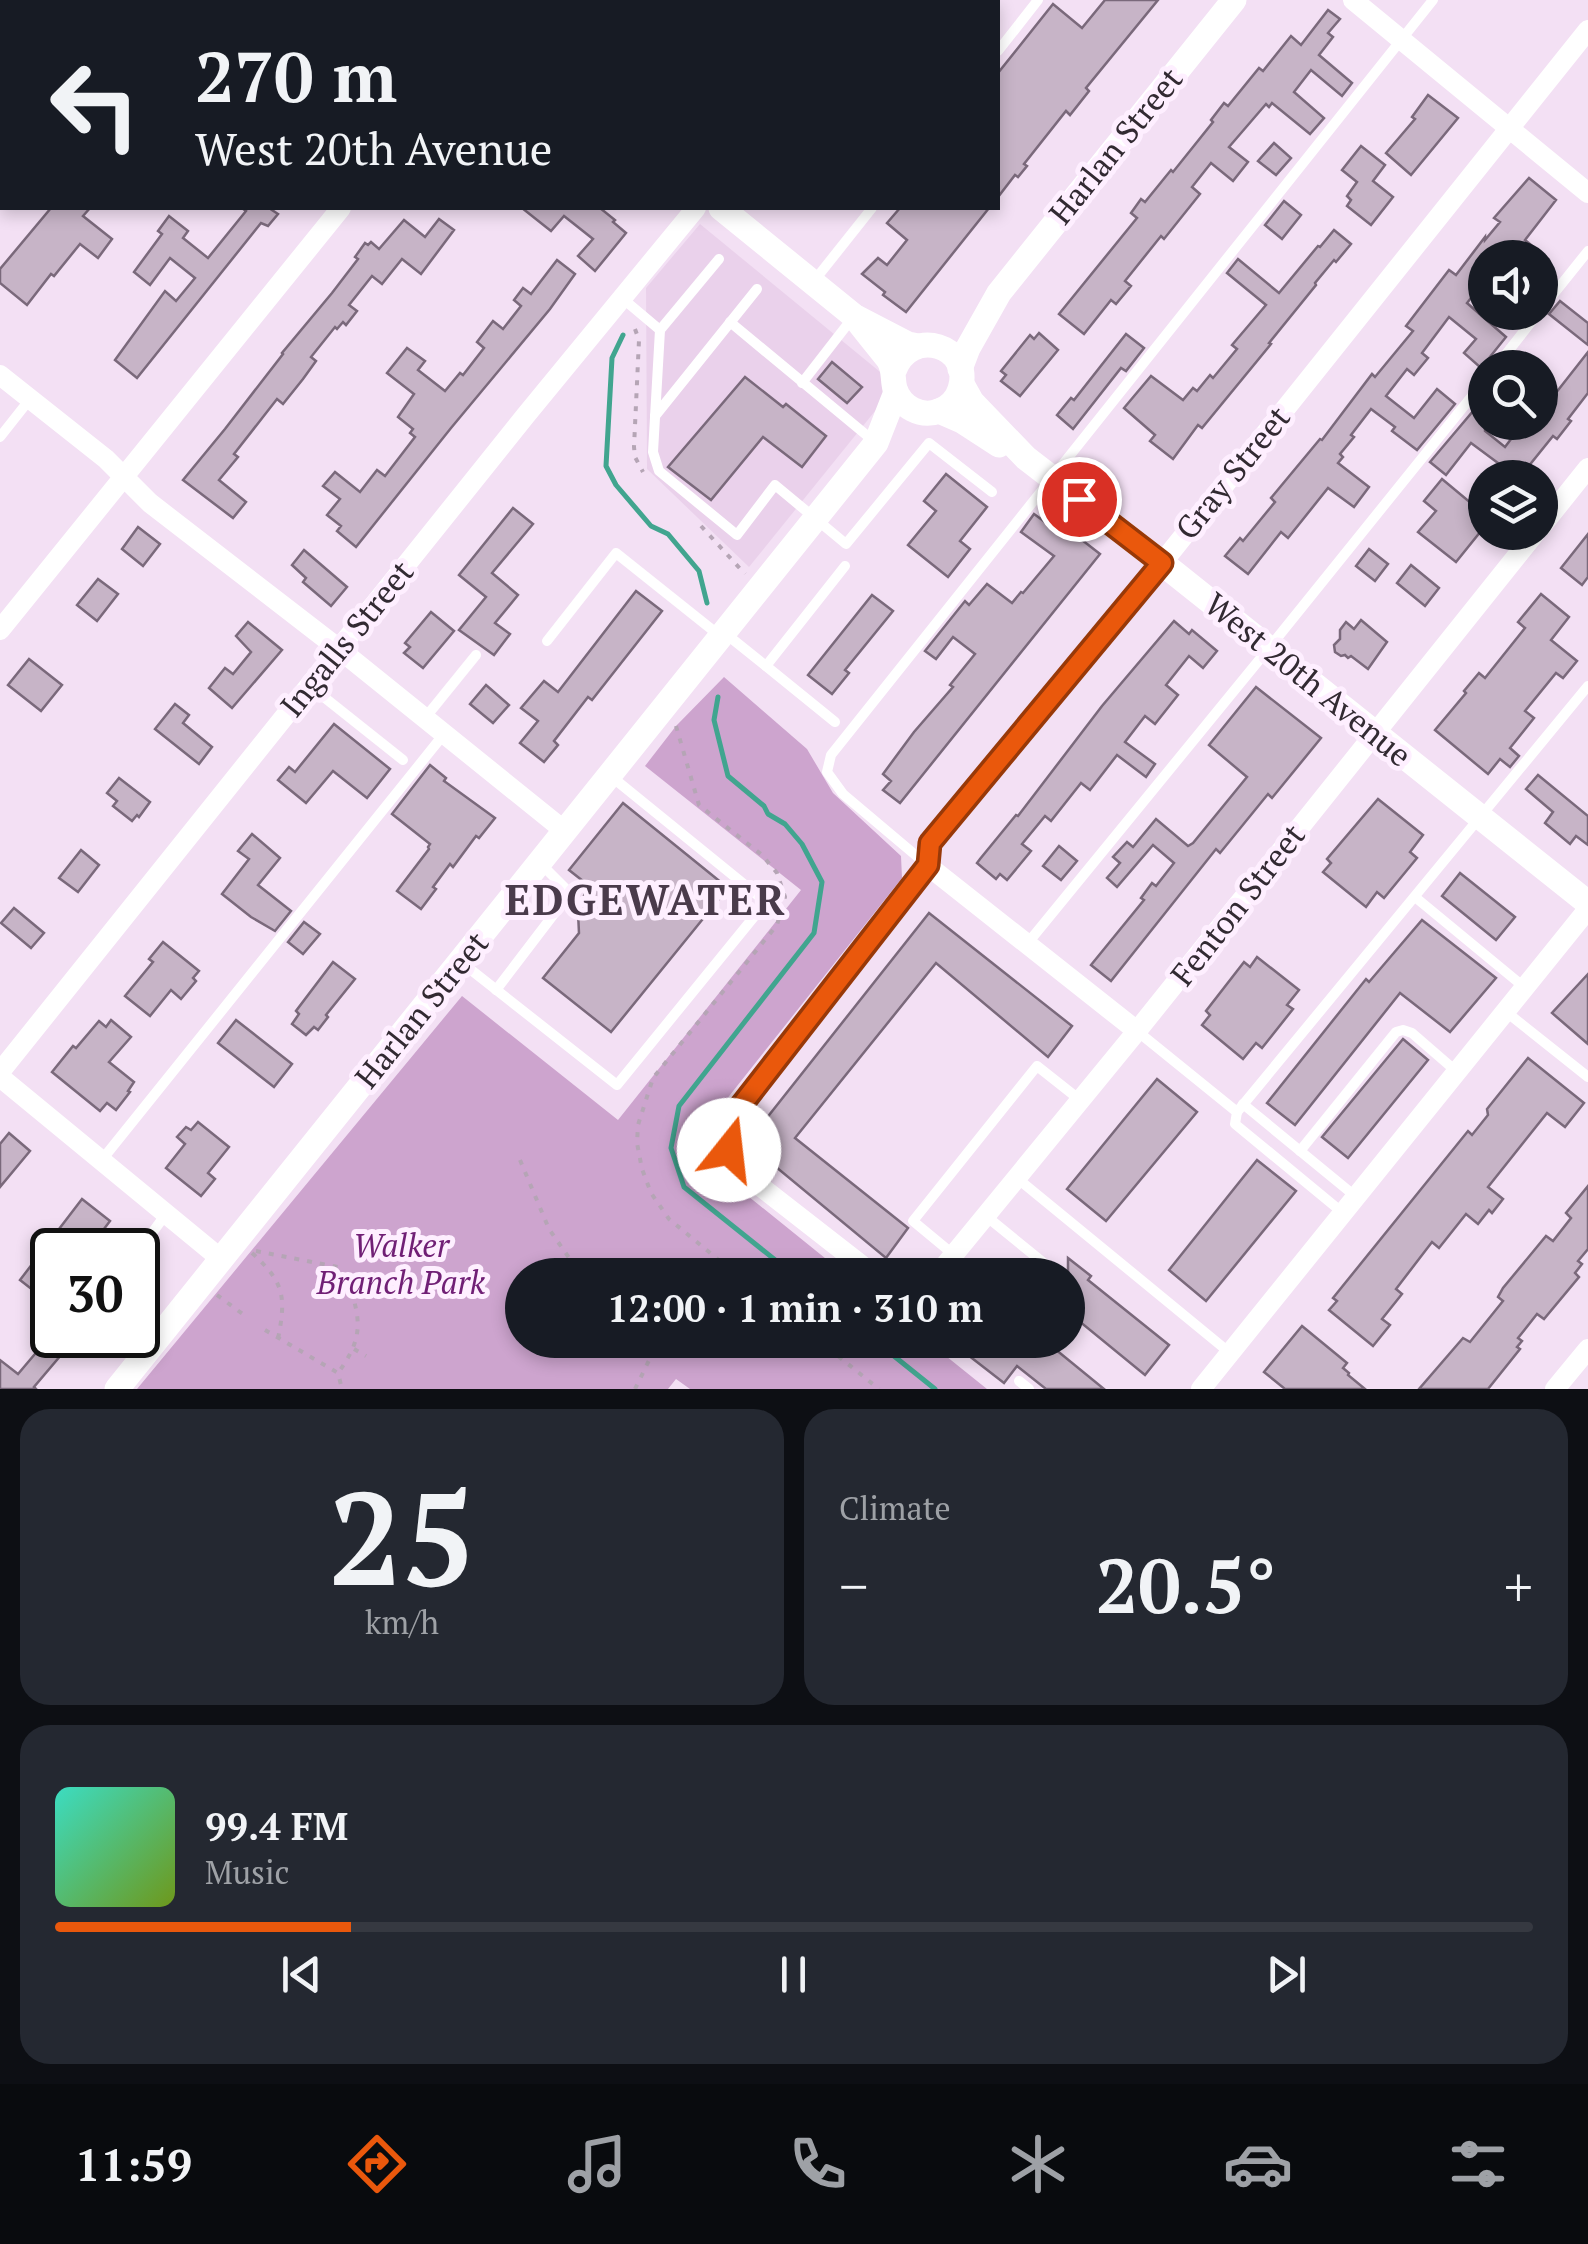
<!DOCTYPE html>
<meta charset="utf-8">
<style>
:root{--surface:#171b24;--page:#242831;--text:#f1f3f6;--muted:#9ea1a6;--line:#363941;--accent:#ea580c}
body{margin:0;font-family:"PT Serif",serif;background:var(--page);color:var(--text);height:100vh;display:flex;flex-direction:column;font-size:38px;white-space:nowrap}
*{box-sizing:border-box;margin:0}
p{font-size:32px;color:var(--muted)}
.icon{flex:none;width:55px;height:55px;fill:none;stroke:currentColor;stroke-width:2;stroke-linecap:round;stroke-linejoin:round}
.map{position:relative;height:1389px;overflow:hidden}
.panel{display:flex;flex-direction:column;gap:20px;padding:20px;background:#0d0f14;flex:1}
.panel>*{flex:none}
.top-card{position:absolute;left:0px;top:0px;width:1000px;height:210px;box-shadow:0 5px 15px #0003;background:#171b24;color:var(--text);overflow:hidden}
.controls{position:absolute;left:1468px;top:240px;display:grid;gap:20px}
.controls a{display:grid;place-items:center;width:90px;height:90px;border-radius:50%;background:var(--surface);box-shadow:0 5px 15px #0003;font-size:50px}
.speed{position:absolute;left:30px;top:1228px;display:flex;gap:20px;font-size:50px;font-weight:700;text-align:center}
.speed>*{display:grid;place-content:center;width:130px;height:130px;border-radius:50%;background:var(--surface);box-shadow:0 5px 15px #0003;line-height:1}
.speed .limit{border:5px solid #111;border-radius:15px;background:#fff;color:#111}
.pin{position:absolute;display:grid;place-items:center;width:85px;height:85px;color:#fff;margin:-42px;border:5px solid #fff;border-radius:50%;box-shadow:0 2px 10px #0007}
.me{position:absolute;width:110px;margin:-55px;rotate:16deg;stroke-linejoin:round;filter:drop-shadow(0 0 8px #0008)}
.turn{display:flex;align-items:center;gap:35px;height:210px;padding:0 30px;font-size:45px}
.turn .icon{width:130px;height:130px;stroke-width:2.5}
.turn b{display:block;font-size:70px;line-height:85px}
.big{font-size:75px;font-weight:800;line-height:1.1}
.panel .card{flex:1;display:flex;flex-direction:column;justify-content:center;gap:15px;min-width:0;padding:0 35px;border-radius:30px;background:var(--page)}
.panel .dial{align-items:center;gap:0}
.dial b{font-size:130px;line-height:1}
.song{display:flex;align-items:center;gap:30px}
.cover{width:120px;height:120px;border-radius:15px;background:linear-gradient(135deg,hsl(170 70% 55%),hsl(80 70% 35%))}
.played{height:10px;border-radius:5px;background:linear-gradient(90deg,var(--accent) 20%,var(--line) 20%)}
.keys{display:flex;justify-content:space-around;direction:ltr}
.heat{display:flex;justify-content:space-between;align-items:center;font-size:55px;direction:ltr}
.panel .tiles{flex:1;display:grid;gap:20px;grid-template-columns:1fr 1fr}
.card:last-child{grid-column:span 2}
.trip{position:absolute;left:505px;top:1258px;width:580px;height:100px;border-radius:50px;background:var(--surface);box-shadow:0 5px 15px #0003;font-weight:800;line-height:100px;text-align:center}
.menu{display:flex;height:160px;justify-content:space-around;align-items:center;background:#090b0e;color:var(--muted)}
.menu .icon{width:70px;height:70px}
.menu .on{color:var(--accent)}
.menu b{font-size:45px;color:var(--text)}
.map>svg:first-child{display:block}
.built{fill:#ead1eb}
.green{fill:#cda4ce}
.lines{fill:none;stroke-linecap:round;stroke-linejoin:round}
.stream{stroke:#41a58f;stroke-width:5}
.building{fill:#c7b4c7;stroke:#7a697b;stroke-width:2.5}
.path{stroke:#b5a5b5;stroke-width:4;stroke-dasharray:5 8;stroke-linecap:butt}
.service{stroke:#fff;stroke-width:10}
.minor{stroke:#fff;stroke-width:20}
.tertiary{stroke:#fff;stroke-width:25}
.route-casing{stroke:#983908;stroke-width:25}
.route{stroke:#ea580c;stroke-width:18}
.labels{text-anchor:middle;stroke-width:10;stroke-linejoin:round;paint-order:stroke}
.street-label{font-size:32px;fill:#322a32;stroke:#feefff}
.park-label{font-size:32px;font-style:italic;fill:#701f75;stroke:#feefff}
.district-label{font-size:42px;font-weight:bold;letter-spacing:2.5px;fill:#4a3b4b;stroke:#feefff}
</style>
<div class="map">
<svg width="1588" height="1389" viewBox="0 0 1588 1389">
<rect width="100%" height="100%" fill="#f3e0f4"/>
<polygon class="built" points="700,224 896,385 749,567 647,469 646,288"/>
<polygon class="green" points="724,677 807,749 833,793 901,856 902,878 707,1124 702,1159 846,1275 522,1275 522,1340 926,1340 987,1389 690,1389 676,1379 668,1389 137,1389 462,996 618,1120 801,890 645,766 676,726"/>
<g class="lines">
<g class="stream">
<polyline points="623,335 612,358 606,466 616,485 651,526 668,534 699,571 707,603"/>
<polyline points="718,697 714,720 728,776 764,806 768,814 785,824 802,844 822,882 814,933 679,1106 671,1148 684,1187 794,1275"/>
<polyline points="874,1340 935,1389"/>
</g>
</g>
<g class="building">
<polygon points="1105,0 1158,0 1086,88 1089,91 1070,115 1066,111 1024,164 1027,166 1018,177 1015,175 998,197 998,73 1053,4 1082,28"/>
<polygon points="1328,10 1340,19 1328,33 1333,37 1319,55 1352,83 1342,96 1311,70 1294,92 1324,118 1310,134 1272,103 1269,107 1266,104 1229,147 1248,162 1233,181 1211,163 1192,187 1200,194 1164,239 1161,236 1125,281 1131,286 1116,304 1111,300 1084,334 1059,314 1137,218 1131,213 1141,199 1145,202 1171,170 1173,172 1213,122 1211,120 1224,103 1228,106 1259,68 1263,71 1291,36 1301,45"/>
<polygon points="1428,95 1458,118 1411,175 1386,153 1415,119 1412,117"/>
<polygon points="1274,143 1291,158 1276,175 1258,161"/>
<polygon points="1361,146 1385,165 1373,181 1393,197 1371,225 1347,206 1351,200 1347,196 1357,182 1342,170"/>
<polygon points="1529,178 1556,200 1525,240 1547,258 1485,258 1485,280 1467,303 1506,337 1481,368 1464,353 1476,339 1449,317 1422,353 1428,358 1414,375 1407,369 1386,396 1414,418 1437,389 1455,404 1417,450 1392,431 1395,427 1371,409 1351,435 1354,437 1340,454 1343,457 1338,463 1369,487 1354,507 1328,488 1288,538 1281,532 1248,574 1225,556 1240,538 1243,541 1275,502 1271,498 1320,439 1322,440 1372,374 1375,377 1413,331 1406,326 1449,270 1456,275 1485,237 1485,240 1500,222 1494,218"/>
<polygon points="1284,201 1301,215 1282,239 1265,225"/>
<polygon points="51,208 90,208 83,216 112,239 98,258 80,244 54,276 51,274 27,305 0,283 0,269"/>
<polygon points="242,208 274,208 272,210 278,214 268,226 261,223 137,378 115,360 165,291 176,301 195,278 170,258 150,285 134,272 162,234 158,231 169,216 188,231 183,238 208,258 246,211"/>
<polygon points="522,208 600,208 615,220 613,222 626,233 595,271 578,256 593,239 564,216 551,231"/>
<polygon points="900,208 989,208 906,312 883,295 885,292 862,274 878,258 887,265 907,240 887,223"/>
<polygon points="439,219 454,230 421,274 402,259 382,284 372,276 349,305 357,311 346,325 343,322 337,329 335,327 311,357 316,361 303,379 283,404 277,399 234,454 238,457 219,480 246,502 233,518 183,480 225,429 283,354 282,353 332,293 358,259 355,257 365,243 368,245 371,242 379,249 404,220 425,237"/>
<polygon points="1334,230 1351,244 1336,262 1334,260 1315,283 1316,285 1269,343 1271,344 1202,428 1198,425 1173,459 1150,441 1155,435 1124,408 1151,376 1183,400 1193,388 1197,391 1210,375 1213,378 1237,349 1232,345 1266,305 1227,273 1238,259 1279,293 1318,246 1320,247"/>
<polygon points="557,260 575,274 550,309 451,428 356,547 337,531 341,526 327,515 340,499 323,486 335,472 360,492 377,470 385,476 415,437 410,433 413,429 398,417 414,394 387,373 407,348 425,361 418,370 445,391 460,373 463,375 484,348 477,342 493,321 503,329 521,306 514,300 523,288 531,294"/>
<polygon points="1560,301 1588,323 1588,345 1549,314"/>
<polygon points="1039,333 1058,350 1020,396 1001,381 1006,375 1001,371 1030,335 1034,339"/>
<polygon points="1126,334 1144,348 1126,371 1121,368 1073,429 1057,415 1071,398 1074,400"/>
<polygon points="1588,352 1588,393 1568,419 1571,421 1557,439 1553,436 1528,467 1530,469 1523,478 1493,478 1502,466 1471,443 1446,475 1430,462 1485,397 1485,431 1505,447 1524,422 1540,422 1540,396 1548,403"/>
<polygon points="832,362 862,387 847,403 818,379"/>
<polygon points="745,377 783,407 786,404 826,436 802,467 763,437 711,500 668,467"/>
<polygon points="946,474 987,507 960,541 970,549 948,577 908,545 936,511 924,501"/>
<polygon points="1442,479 1472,504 1485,487 1485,526 1456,562 1418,532 1436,511 1424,501"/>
<polygon points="513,508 533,524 492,573 518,595 495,623 510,634 494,655 459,630 486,597 459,575"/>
<polygon points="1034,514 1059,532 1064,526 1100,554 900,803 883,790 891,781 883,774 914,732 953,687 950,685 975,654 953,637 936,659 925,651 965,601 969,605 987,584 1012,603 1021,592 1023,593 1054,556 1021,532"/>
<polygon points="138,527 160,544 143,566 122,549"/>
<polygon points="1588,534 1588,577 1582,585 1561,568"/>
<polygon points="1369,549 1388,564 1375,581 1356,566"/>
<polygon points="304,550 347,587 331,606 303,582 306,578 292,565"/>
<polygon points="1411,565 1439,588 1425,606 1397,583"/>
<polygon points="98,579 118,594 97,621 77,605"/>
<polygon points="636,591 662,611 592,700 588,697 554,741 558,745 544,762 520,743 538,721 521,708 544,681 558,692"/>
<polygon points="1541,594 1569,617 1551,640 1577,661 1563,678 1556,673 1525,711 1534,718 1510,748 1519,756 1510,767 1500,759 1488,774 1435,730 1466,693 1464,691 1479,673 1485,678 1525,628 1518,622"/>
<polygon points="872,595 893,611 845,670 849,673 832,694 808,675"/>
<polygon points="431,612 454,631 423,668 404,653 410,647 405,643"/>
<polygon points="1361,620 1387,642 1368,669 1351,656 1348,658 1345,655 1341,656 1335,652 1334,645 1340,639 1340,630 1346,622 1354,629"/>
<polygon points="1174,621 1189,634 1192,630 1217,651 1203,668 1189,656 1166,685 1178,695 1155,724 1145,716 1125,742 1155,764 1146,777 1117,755 1090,790 1081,783 1051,821 1045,816 1022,844 1031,851 1007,880 1000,874 996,879 977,863 980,859 1016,815 1018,816 1102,706"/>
<polygon points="248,622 282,650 232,708 209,688 225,668 233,674 251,652 236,636"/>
<polygon points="29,659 62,685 41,711 8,685"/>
<polygon points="486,685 509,705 493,723 470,704"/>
<polygon points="1256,687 1321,738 1272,798 1268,794 1220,853 1216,849 1111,981 1091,965 1144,900 1141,898 1152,883 1156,886 1174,863 1153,845 1117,887 1107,878 1120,863 1113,857 1127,842 1133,847 1156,819 1188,846 1193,843 1247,777 1209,745"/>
<polygon points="175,704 189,715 183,723 212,747 199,764 155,729"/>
<polygon points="334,724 390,769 367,798 333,771 306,803 278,780 289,767 295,772"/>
<polygon points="430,765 446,778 444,781 495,818 479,838 476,836 453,867 450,864 433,887 436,889 421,909 397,891 429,849 428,847 430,844 392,814"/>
<polygon points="1538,775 1588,816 1588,845 1576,836 1570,844 1545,823 1553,812 1526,789"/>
<polygon points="119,778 150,802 139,817 137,815 132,821 113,806 117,801 107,793"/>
<polygon points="1378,799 1423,835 1410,852 1417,858 1384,898 1377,892 1366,907 1323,872 1331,863 1327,859"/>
<polygon points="623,803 728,888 611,1032 543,978 579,933 578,912 588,885 569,870"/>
<polygon points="252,834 280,858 258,885 291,911 275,931 251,917 222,894 249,859 238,851"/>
<polygon points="1059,846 1077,861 1061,880 1043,866"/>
<polygon points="81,850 99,865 78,892 59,878"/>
<polygon points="1460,873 1515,917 1496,940 1442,896"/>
<polygon points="14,908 44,933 31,948 1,923"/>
<polygon points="929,913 1072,1026 1048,1057 936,963 795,1138 908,1228 886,1258 747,1143"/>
<polygon points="1422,920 1496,978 1450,1032 1400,993 1295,1125 1267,1103 1366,979 1369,982"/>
<polygon points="304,922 320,934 303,954 288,942"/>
<polygon points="163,942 199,971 193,978 196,981 181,999 171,990 150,1016 125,996 153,962 149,959"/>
<polygon points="1257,957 1299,990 1287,1005 1293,1009 1262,1048 1256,1043 1243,1059 1202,1025 1210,1015 1206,1011 1244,962 1250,967"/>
<polygon points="333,962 355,979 326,1015 328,1017 318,1030 314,1027 306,1035 292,1024 299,1014 296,1011"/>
<polygon points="1588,974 1588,1044 1552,1013"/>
<polygon points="111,1020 131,1037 109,1062 134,1082 128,1091 130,1092 116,1110 107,1103 100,1111 52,1072 73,1046 76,1048 99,1021 106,1027"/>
<polygon points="236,1020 292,1064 274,1087 218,1043"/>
<polygon points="1403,1039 1428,1060 1348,1158 1322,1137"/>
<polygon points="1528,1058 1584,1103 1565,1127 1547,1113 1488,1187 1503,1199 1492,1213 1489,1210 1478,1224 1466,1214 1439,1248 1432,1242 1396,1289 1402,1294 1382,1319 1390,1325 1373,1346 1329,1310 1337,1301 1333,1298 1468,1131 1472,1135 1488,1115 1487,1109"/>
<polygon points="1157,1079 1197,1112 1106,1221 1067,1189"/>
<polygon points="198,1122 229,1147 208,1173 215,1179 201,1196 166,1168 185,1144 177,1137 186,1127 191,1130"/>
<polygon points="9,1133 30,1151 0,1187 0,1144"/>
<polygon points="1257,1160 1296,1191 1206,1301 1169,1270"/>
<polygon points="1588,1186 1588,1249 1578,1261 1582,1264 1575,1273 1579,1277 1544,1319 1537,1314 1518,1338 1522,1341 1517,1347 1520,1349 1488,1389 1419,1389 1463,1338 1470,1342 1503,1301 1498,1297 1503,1288 1546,1236 1553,1241 1571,1218 1566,1213"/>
<polygon points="82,1199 110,1221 88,1250 52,1250 52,1305 20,1280"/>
<polygon points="1068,1258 1091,1276 1088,1280 1169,1345 1145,1375 1068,1312"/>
<polygon points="1302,1326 1347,1363 1343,1368 1349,1373 1348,1375 1365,1389 1285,1389 1264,1372"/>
<polygon points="42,1335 78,1335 34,1387 36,1389 0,1389 0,1360 18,1374 40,1348 35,1344"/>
<polygon points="961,1340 1044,1340 1104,1389 1046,1389 1017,1366 1004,1383 968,1355 973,1349"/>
</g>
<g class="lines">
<g class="path">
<polyline points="635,329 639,340 634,447 635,457 643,472"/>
<polyline points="701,526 745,574"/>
<polyline points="676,726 699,805 762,855 777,873 785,897 777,925 653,1078 638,1125 637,1143 642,1169 651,1193 669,1219 737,1275"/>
<polyline points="520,1160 549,1229 581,1275"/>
<path d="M256 1251 338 1267 337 1287 352 1294C363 1328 358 1345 338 1373"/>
<path d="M252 1253C285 1283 286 1297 278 1339"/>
<polyline points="706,1275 718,1261"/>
<polyline points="217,1295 248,1318"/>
<polyline points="265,1330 338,1373 342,1389"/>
<polyline points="818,1340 879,1389"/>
<polyline points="354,1349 366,1356"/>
<polyline points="635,1389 659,1340"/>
</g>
<g class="service">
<polyline points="681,2 683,0"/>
<polyline points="998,51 1038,0"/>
<polyline points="0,118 2,120"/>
<polyline points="814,281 872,208"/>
<polyline points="622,298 660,330 653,452 659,471 737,535 775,485 846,544 929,443 992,492"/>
<polyline points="1540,311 1588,251"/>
<polyline points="730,322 876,443"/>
<polyline points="660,330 719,259"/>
<polyline points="1495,368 1539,312"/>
<polyline points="802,383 854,316"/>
<polyline points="655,416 757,289"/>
<polyline points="0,437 30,399"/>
<polyline points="726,634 766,666 845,566"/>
<polyline points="547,641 616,553 720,636"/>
<polyline points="766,666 835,722"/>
<polyline points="310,686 403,760"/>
<polyline points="425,718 476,655"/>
<polyline points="926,864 843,794 827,772 831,755 1433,0"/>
<polyline points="1415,897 1524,987"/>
<polyline points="1027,944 1269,648 1485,380"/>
<polyline points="461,962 617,1085 766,902 612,777"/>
<polyline points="496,990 570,893 540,863"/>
<polyline points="1505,1011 1588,1077"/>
<polyline points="1137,1031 1237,1112 1235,1124 1343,1213"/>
<polyline points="1243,1104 1355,1196"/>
<polyline points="1237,1112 1588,686"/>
<polyline points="1300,1151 1396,1032 1403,1030 1412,1033 1457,1072"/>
<polyline points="101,1161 444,734"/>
<polyline points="1017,1178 1230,1353"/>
<polyline points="986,1216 1056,1273"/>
<polyline points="138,1252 166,1214"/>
<polyline points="954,1255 913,1221 1037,1066 1080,1100"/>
<polyline points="1019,1381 1029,1389"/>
</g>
<g class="minor">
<polyline points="1353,0 1588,193"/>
<polyline points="152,2 154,0"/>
<polyline points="507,2 509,0"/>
<polyline points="861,2 863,0"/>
<polyline points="0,192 2,189"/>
<polyline points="0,375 106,459 150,503 339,649 566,832"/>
<polyline points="1540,528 1588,468"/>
<polyline points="0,630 341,208"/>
<polyline points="927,865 1137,1031"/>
<polyline points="0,1072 526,415 696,208"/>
<polyline points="0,1077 221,1259"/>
<polyline points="874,1275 742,1172 729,1150 726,1125 927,865 930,843 1162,563 1588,30"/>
<polyline points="937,1275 1137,1031 1536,532"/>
<polyline points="1201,1389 1588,909"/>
<polyline points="1555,1389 1588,1349"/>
</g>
<g class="tertiary">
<polyline points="462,0 465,2"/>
<polyline points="721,208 854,316 908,344 918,346"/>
<path d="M854 316C865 331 877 345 888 359 895 369 892 378 895 389 901 407 921 418 939 411 949 407 957 399 960 389 974 346 910 325 894 371"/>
<polyline points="960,369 968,348 999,293 1234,0"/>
<polyline points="962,384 972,402 1026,458 1162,563 1588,903"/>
<polyline points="939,411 962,421 999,445"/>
<polyline points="117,1389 876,443 896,392"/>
</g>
</g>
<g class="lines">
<g class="route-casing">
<polyline id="route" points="729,1150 726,1125 928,865 930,843 1162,563 1079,499"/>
</g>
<use href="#route" class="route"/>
</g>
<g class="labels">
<g class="street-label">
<text transform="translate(1116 146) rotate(-51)" y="11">Harlan Street</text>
<text transform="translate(1233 473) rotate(-51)" y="11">Gray Street</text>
<text transform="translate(347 639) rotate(-51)" y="11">Ingalls Street</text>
<text transform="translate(1308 680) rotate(39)" y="11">West 20th Avenue</text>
<text transform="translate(1238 905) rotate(-52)" y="11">Fenton Street</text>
<text transform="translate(422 1010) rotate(-51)" y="11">Harlan Street</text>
</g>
<g class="park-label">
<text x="401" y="1257">Walker<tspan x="401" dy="37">Branch Park</tspan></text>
</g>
<g class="district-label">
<text x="646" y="915">EDGEWATER</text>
</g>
</g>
</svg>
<div class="controls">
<a><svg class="icon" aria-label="sound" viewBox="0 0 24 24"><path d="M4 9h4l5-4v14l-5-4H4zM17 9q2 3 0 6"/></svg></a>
<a><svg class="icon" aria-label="search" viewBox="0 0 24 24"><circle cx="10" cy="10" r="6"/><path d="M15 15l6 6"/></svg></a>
<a><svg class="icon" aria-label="layers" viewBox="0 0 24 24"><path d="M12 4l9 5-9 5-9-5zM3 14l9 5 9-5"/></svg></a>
</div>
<div class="speed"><div class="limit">30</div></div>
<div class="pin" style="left:1079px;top:499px;background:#d93025"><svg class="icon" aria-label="arrive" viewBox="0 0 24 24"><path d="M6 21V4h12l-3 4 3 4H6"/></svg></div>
<svg class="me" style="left:729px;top:1150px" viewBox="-20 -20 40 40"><circle r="19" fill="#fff"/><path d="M0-13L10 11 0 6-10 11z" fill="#ea580c"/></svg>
<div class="trip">12:00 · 1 min · 310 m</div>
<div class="top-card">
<div class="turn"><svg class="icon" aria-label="left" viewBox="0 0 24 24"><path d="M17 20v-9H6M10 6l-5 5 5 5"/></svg><div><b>270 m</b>West 20th Avenue</div></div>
</div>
</div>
<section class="panel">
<div class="tiles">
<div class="card dial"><b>25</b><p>km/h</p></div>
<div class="card"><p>Climate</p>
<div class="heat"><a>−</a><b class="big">20.5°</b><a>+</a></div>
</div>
<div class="card">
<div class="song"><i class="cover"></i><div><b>99.4 FM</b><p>Music</p></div></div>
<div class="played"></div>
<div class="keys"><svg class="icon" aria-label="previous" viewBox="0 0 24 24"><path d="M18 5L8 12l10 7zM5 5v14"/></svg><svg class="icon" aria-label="pause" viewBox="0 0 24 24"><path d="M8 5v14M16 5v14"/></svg><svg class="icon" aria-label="next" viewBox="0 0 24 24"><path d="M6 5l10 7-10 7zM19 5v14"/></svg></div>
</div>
</div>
</section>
<nav class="menu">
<b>11:59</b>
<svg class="icon on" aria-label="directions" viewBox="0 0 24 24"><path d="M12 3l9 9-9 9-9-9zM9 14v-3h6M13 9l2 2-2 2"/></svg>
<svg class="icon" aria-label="music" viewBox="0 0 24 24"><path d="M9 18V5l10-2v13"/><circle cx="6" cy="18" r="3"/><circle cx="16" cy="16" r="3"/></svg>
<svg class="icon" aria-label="phone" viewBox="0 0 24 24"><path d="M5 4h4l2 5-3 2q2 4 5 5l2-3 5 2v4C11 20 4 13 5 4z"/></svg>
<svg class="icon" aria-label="climate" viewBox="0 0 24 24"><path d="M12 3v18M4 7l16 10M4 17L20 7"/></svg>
<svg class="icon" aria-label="car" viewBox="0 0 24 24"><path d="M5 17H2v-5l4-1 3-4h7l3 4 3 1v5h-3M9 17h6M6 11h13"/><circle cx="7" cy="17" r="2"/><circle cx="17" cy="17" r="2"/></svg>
<svg class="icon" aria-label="filters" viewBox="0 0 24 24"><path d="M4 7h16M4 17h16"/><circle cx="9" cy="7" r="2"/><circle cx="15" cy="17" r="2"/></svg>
</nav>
